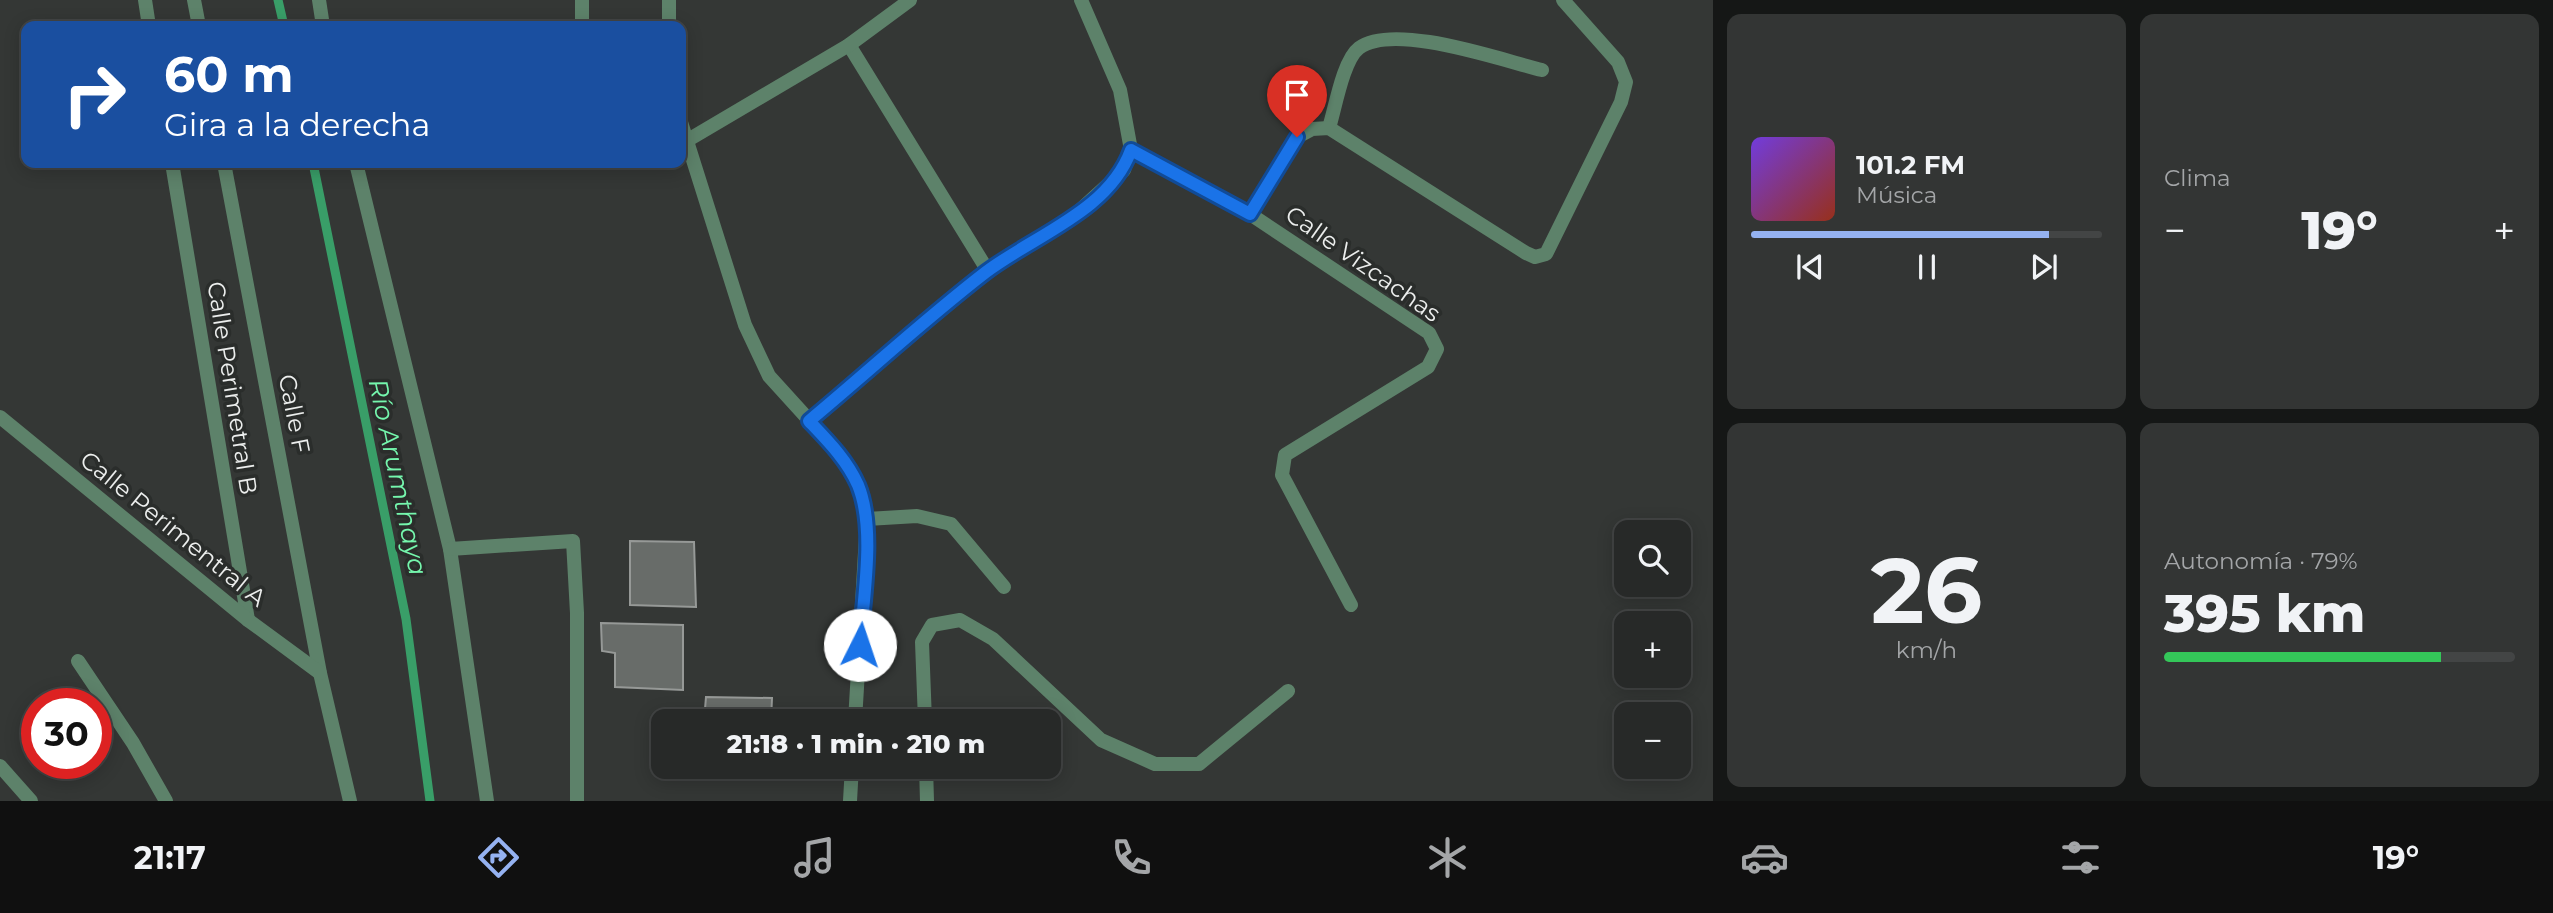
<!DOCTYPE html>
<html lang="es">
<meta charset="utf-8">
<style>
:root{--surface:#272928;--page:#333534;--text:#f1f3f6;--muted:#a4a6a8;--line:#434545;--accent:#95b2f1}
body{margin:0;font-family:Montserrat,sans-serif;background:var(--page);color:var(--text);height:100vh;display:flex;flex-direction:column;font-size:26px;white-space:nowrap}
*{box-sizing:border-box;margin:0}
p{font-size:23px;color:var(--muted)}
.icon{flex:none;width:38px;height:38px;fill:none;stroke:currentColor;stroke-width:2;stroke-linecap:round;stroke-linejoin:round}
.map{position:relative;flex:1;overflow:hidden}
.panel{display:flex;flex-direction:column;gap:14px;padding:14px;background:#151716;width:840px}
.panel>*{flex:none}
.hud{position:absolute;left:21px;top:21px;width:665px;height:147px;border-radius:14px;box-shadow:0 4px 18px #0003,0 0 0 2px var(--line);background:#1a4fa0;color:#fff;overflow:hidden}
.tools{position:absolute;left:1614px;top:520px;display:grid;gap:14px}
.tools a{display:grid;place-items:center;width:77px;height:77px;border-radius:14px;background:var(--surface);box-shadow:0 4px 18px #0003,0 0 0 2px var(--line);font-size:35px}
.speed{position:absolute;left:21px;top:688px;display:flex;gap:14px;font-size:35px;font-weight:700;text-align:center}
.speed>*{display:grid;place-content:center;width:91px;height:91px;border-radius:50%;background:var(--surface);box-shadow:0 4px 18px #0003,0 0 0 2px var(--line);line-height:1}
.speed .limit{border:10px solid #d22;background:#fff;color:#111}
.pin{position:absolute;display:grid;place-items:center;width:60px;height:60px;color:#fff;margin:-72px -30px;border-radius:50% 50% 50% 0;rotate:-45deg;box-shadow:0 0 7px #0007}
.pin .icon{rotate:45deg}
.me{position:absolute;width:77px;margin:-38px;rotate:4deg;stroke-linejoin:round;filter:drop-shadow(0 0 5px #0008)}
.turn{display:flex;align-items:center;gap:24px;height:147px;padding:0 28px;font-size:32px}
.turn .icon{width:91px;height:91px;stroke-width:2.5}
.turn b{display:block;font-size:49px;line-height:60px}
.big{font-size:52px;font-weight:800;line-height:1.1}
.panel .card{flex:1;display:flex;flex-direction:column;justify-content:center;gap:10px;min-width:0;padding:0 24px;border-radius:14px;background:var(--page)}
.panel .dial{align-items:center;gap:0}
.dial b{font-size:91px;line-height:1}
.song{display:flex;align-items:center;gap:21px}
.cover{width:84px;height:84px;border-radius:10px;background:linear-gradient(135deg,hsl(260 70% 55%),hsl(10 70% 35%))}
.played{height:7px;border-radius:4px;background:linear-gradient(90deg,var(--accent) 85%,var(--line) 85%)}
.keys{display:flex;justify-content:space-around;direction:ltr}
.heat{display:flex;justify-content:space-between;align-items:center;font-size:38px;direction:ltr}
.charge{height:10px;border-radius:5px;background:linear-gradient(90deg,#34c759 79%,var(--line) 0)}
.panel .tiles{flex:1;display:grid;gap:14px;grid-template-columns:repeat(2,1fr)}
.trip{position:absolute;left:651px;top:709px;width:410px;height:70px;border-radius:14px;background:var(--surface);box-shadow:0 4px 18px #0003,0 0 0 2px var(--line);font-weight:800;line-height:70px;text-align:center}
.menu{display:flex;height:112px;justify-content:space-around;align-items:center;background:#101010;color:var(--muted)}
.menu .icon{width:49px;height:49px}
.menu .current{color:var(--accent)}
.menu b{font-size:32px;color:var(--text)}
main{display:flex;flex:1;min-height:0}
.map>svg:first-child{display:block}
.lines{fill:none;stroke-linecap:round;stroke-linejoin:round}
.stream{stroke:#399e68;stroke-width:9}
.building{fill:#686c69;stroke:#969997;stroke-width:2}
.service{stroke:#5d826a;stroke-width:14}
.minor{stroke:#5d826a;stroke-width:14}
.route-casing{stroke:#114b97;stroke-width:18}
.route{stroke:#1a73e8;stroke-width:12}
.labels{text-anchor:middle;stroke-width:7;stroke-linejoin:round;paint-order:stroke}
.street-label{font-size:24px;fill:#eceeed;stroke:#2a2d2b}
.water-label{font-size:26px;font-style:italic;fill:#75f6ad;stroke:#2a2d2b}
</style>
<main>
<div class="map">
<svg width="1713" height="801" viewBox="0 0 1713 801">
<rect width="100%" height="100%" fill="#343735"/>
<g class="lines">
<g class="stream">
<polyline points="278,0 284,26"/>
<polyline points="313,163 406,619 430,801"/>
</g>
</g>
<g class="building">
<polygon points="630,541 694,542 696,607 630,605"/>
<polygon points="601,623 683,625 683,690 615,687 615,653 602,651"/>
<polygon points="706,697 772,698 771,721 704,721"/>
</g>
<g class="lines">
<g class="service">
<path d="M1329 128C1335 109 1343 60 1359 48 1394 22 1501 60 1542 70"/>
<polyline points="1250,214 1297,137 1312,129 1329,128 1526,253 1535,257 1546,254 1621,102 1626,82 1618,62 1563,0"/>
<polyline points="867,519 917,516 951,524 1004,587"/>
<polyline points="925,721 922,642 932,625 960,620 993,639 1101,740 1155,764 1199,764 1288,691"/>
<polyline points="926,766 927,801"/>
</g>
<g class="minor">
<polyline points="145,0 149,26"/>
<polyline points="194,0 199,26"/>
<polyline points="319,0 323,26"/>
<polyline points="582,0 582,26"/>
<polyline points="669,26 669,0"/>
<polyline points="849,45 988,271"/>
<polyline points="681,122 745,325 769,376 838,452 858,485 867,519 855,721"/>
<polyline points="688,140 849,45 910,0"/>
<polyline points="1131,150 1250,214 1429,333 1437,349 1428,367 1285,455 1282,475 1351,605"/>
<polyline points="172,163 248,620"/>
<polyline points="224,163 320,673 350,801"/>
<polyline points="356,163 450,549 487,801"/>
<polyline points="0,417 248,620 320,673"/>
<polyline points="809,421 988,271 1078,212 1124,170 1131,150 1120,90 1081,0"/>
<polyline points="450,549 573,541 577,613 577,801"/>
<polyline points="78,661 133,743 166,801"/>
<polyline points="0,766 31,801"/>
<polyline points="850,801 852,766"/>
</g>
</g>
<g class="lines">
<g class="route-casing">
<path id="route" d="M860 645C863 598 876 529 858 485 847 460 828 441 809 421 868 372 925 319 986 272 1035 235 1109 211 1131 150L1250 214 1297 137"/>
</g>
<use href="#route" class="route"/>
</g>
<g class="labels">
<g class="street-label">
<text transform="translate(1363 264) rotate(35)" y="8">Calle Vizcachas</text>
<text transform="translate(232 388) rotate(81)" y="8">Calle Perimetral B</text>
<text transform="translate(294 414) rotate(79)" y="8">Calle F</text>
<text transform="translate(173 529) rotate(39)" y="8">Calle Perimentral A</text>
</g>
<g class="water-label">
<text transform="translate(398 477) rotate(78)" y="9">Río Arumthaya</text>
</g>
</g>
</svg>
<div class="tools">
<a><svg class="icon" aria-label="search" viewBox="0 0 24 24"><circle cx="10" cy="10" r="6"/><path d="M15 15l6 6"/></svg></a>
<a>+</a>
<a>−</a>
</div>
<div class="speed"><div class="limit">30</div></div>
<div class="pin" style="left:1297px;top:137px;background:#d93025"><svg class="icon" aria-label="arrive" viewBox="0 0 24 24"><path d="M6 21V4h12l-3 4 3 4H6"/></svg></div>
<svg class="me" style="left:860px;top:645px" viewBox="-20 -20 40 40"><circle r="19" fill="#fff"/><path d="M0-13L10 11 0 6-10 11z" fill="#1a73e8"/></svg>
<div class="trip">21:18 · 1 min · 210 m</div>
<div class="hud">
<div class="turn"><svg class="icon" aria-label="right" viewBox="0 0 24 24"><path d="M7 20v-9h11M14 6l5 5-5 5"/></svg><div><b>60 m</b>Gira a la derecha</div></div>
</div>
</div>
<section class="panel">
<div class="tiles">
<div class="card">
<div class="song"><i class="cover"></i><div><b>101.2 FM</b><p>Música</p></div></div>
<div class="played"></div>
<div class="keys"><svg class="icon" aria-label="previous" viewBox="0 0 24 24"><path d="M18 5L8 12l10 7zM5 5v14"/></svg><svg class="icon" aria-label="pause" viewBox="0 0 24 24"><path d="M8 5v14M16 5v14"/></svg><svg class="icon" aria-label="next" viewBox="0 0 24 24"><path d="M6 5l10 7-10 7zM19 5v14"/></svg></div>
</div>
<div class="card"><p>Clima</p>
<div class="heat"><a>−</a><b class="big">19°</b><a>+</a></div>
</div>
<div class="card dial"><b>26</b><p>km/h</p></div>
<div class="card"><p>Autonomía · 79%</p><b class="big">395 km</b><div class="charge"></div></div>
</div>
</section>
</main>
<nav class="menu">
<b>21:17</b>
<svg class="icon current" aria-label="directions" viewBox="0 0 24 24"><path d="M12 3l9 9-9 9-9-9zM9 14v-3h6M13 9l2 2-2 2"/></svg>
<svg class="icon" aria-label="music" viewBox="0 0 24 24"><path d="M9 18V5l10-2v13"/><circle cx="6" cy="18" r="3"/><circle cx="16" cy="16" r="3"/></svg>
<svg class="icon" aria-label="phone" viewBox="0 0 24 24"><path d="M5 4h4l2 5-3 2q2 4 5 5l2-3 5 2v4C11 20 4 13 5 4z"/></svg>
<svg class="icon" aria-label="climate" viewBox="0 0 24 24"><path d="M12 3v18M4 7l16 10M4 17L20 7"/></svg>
<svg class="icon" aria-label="car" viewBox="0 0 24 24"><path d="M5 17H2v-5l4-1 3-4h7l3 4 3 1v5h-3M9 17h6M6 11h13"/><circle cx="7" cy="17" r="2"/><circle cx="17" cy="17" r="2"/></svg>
<svg class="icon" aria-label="filters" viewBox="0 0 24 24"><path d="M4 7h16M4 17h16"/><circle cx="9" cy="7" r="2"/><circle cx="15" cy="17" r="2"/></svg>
<b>19°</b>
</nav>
